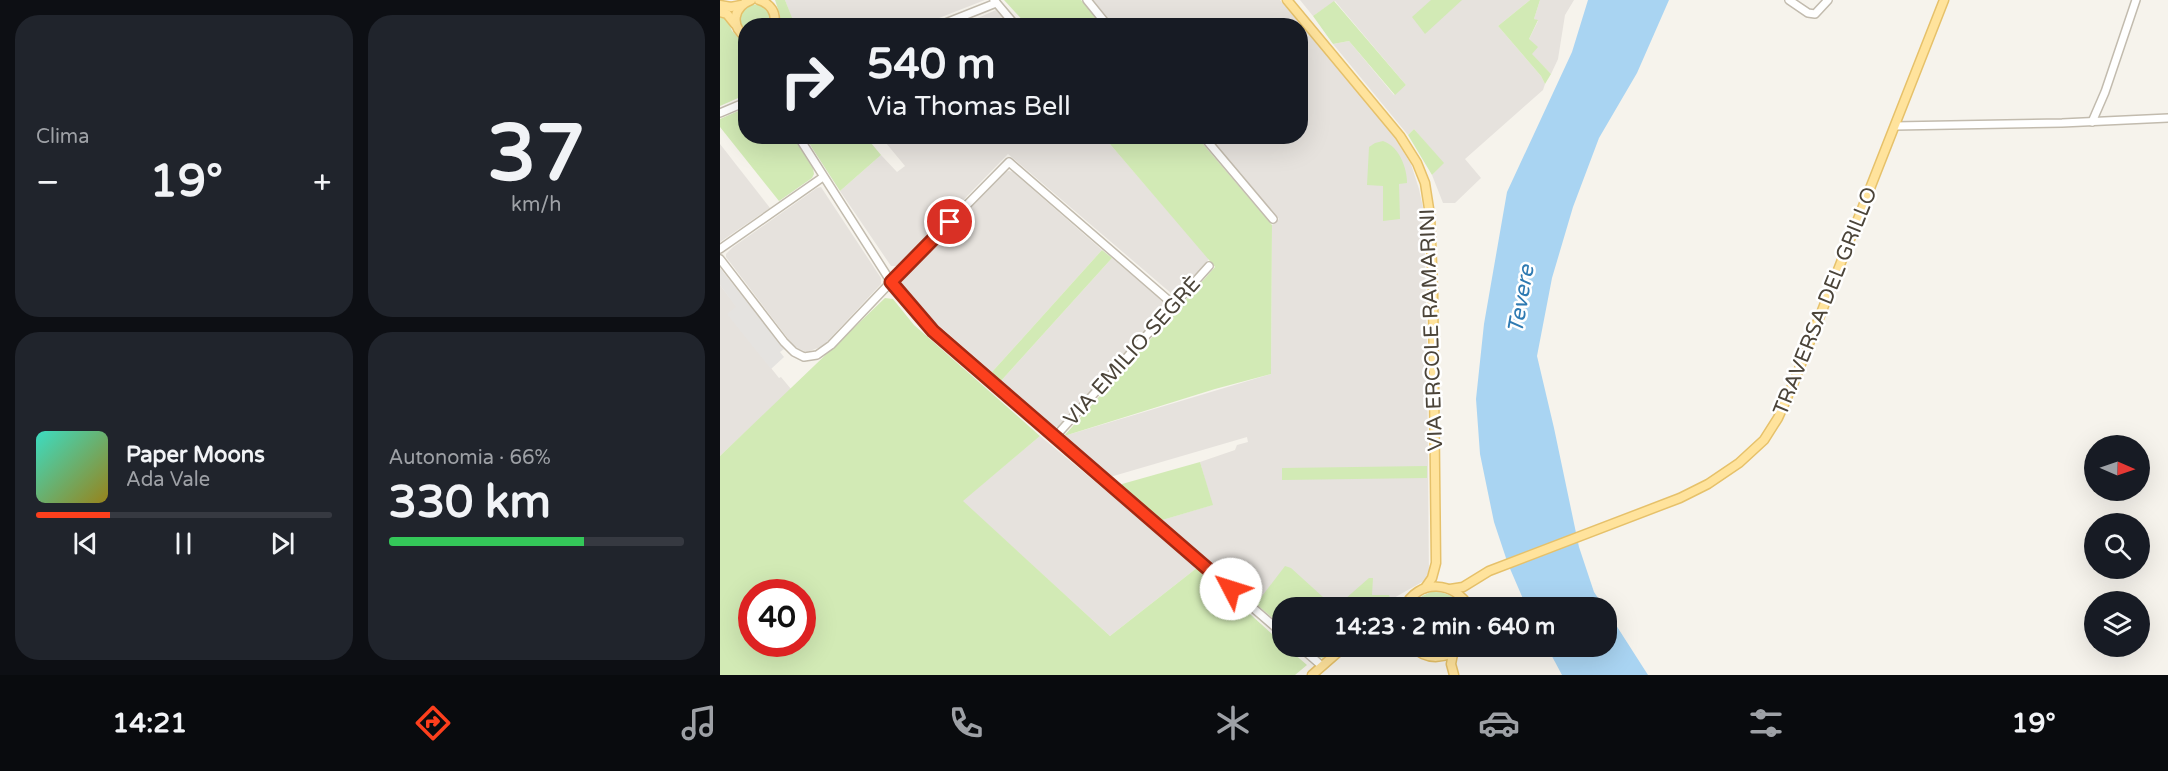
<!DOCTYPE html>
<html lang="it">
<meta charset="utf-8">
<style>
:root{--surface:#171b24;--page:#20242c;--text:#f1f3f6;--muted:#9ea1a6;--line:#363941;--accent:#fc3f1d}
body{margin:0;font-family:"Varela Round",sans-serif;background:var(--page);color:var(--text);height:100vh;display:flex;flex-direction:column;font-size:22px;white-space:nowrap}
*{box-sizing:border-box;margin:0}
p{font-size:20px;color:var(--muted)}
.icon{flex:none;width:33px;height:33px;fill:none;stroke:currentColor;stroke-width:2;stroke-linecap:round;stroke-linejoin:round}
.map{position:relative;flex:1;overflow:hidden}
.details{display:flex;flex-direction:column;gap:15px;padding:15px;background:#0d0f14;width:720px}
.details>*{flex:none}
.hud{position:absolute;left:18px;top:18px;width:570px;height:126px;border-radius:24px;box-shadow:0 6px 24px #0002;background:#171b24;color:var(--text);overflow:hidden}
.needle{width:39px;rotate:92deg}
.controls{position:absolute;left:1364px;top:435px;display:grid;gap:12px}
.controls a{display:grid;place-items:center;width:66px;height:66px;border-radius:50%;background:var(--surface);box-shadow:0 6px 24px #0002;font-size:30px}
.speed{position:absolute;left:18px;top:579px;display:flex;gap:12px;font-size:30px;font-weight:700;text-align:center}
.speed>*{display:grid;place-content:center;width:78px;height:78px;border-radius:50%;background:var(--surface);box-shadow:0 6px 24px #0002;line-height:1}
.speed .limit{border:9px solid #d22;background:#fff;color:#111}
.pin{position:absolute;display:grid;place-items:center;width:51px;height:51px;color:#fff;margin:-26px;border:3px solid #fff;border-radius:50%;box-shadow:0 2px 6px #0007}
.me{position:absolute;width:66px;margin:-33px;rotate:310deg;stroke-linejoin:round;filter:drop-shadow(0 0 4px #0008)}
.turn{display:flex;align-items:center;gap:21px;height:126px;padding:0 30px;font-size:27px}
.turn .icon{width:78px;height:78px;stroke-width:2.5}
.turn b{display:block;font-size:42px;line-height:51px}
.big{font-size:45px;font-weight:700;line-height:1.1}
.details .widget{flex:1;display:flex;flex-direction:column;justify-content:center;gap:9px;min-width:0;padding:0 21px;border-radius:24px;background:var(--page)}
.details .dial{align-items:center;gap:0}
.dial b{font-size:78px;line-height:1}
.song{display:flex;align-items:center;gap:18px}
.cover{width:72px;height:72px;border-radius:9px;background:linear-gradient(135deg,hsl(170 70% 55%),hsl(50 70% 35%))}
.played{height:6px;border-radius:3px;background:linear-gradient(90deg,var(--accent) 25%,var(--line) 25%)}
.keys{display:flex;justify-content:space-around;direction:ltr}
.heat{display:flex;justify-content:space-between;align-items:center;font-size:33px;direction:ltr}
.charge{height:9px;border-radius:4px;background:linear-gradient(90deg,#34c759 66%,var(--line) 0)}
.details .tiles{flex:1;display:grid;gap:15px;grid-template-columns:repeat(2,1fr)}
.trip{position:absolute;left:552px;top:597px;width:345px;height:60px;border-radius:24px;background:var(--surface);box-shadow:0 6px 24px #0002;font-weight:700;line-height:60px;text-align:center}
.menu{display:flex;height:96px;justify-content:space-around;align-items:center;background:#090b0e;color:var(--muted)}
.menu .icon{width:42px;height:42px}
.menu .on{color:var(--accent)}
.menu b{font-size:27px;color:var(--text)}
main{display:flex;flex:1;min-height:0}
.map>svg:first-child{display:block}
.industrial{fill:#e6e2dd}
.green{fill:#d2eab5;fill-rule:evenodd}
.parking{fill:#e5e3e0}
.water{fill:#a9d4f2}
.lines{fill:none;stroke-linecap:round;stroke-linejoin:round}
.minor-casing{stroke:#c2bbae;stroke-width:10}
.major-casing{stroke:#e6c16a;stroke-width:11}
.minor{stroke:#fff;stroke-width:7}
.major{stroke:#ffe39c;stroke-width:8}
.route-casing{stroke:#a42913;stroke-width:15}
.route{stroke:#fc3f1d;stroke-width:10}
.labels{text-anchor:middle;stroke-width:5;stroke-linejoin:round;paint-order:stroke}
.street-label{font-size:21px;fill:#4b4439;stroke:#fff}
.water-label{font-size:22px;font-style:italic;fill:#2e7ab2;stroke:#fff}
</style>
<main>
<section class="details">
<div class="tiles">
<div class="widget"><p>Clima</p>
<div class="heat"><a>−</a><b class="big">19°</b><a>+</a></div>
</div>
<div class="widget dial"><b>37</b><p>km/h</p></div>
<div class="widget">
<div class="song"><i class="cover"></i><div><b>Paper Moons</b><p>Ada Vale</p></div></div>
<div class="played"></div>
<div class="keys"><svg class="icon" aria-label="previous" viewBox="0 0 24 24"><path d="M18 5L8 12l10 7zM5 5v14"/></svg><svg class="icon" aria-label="pause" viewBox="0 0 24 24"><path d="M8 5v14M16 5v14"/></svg><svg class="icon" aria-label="next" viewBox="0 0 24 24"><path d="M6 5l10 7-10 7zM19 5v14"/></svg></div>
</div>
<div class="widget"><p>Autonomia · 66%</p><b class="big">330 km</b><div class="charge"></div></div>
</div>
</section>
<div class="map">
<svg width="1448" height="675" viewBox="0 0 1448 675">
<rect width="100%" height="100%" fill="#f6f3ec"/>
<g class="industrial">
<polygon points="65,0 265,0 201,25 75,26"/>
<polygon points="373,0 560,0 674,136 691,164 699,189 704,212 707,349 709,578 658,607 579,607 553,584 536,604 439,521 492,505 480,462 515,450 517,445 528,442 527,437 390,477 344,436 551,374 552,225 559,219 489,137 580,136 580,26 394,25"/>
<polygon points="580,0 810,0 778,26 821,76 825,84 823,90 745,159 761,178 735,203 723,203 712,175 723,163 694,129 688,135 613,44 629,41 674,95 686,85 615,1 593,16"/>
<polygon points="820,0 854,0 845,15 838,59 831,74 811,54 809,39 818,21 814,19"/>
<polygon points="276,10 290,25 239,25 251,21"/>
<polygon points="161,137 384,137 489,259 460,292 452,294 288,154 182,263 179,266 171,266 120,191 161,155 177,172 185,166"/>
<polygon points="0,144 50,208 0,242"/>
<polygon points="289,171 293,172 382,250 272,372 199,308 181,283 206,252 284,172"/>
<polygon points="101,187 161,278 161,284 103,346 87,352 79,349 72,344 6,257 6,254 13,247 97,188"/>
<polygon points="392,258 444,302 445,307 443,312 340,426 335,427 280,382"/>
<polygon points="0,285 17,307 8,314 59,378 61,377 71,389 0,456"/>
<polygon points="320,436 478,567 390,636 242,501"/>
</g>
<g class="green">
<polygon points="55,0 65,0 75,25 59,25 60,15"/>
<polygon points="284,0 361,0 383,25 307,25"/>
<polygon points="711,0 742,0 705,34 692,17"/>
<polygon points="810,0 820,0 814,19 818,20 809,39 818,47 812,54 831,74 825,84 821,76 778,26"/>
<polygon points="614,1 686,85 675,95 629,41 613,44 593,16"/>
<path d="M31 4 44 6C50 12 53 18 50 25L26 26 25 32C15 21 20 12 31 4Z"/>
<polygon points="0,15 6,17 12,31 26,45 25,95 0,106"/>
<polygon points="25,108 26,136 73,137 93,168 94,174 92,178 59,201 0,127 0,119"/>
<polygon points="694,129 724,163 712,175 688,135"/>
<polygon points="85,137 146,137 161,155 120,191"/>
<polygon points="384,137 477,137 552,225 551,374 495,389 344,436 495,267"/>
<path d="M663 141C679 146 687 168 687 183L679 184 680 219 663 221V186L647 185 649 147 655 143Z"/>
<polygon points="382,250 392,258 280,382 272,372"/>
<path d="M165 298 173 299 194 325 320 436 243 501 390 636 478 567 562 643V646L566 647 587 665 575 675H0V456ZM32 592H82V644H32Z"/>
<polygon points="480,462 493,505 439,521 401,489 402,484"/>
<polygon points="707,466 707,478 562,480 562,468"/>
<polygon points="565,566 571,568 614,607 562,608 562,626 536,604"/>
<polygon points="649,578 653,578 652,595 669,595 671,600 658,607 616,607"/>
<path d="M711 592C726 591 734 596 744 607L691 608 702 596Z"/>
<polygon points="585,647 613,647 603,658 599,658"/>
</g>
<polygon class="parking" points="0,268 64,349 60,352 64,357 51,369 7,314 16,307 0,285"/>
<g class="water">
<polygon points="868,0 949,0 917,73 879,138 853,207 832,278 817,356 834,428 859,547 874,592 884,607 807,608 788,564 774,522 760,454 756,399 764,324 787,192 852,52"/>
<polygon points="887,611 928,675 842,675 827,647 886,646"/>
</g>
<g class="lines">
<g class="minor-casing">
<g id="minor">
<polyline points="274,0 296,26"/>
<polyline points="367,0 388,26"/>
<polyline points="1069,0 1088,13 1095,14 1108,0"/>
<polyline points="218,26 276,3"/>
<polyline points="0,113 26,102"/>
<polyline points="1372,122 1385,92 1416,0"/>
<polyline points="1175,126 1342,123 1448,118"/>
<path d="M78 136 171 282C212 336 267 378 318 422 399 493 481 563 562 633"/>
<polyline points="483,136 553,219"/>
<polyline points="0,249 103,177"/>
<polyline points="0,259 64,342 74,352 84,357 97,355 111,345 171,282 289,162 454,305"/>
<polyline points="335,437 489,266"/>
<polyline points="579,646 602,666"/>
</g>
</g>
<g class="major-casing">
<g id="major">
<path d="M39 0C51 4 57 13 54 26"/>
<polyline points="567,0 680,136 697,163 705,183 710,215 713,291 716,563 712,578 705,588"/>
<polyline points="0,5 11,7 21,5"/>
<polyline points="0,12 7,14 15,24"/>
<path d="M26 37C10 26 13 7 31 0"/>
<polyline points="730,589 743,587 769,571 960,498 988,484 1019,463 1044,440 1058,418 1074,382 1224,0"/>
<path d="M684 608C698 578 735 581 750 608"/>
<path d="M692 646C707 662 727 659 743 646"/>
<polyline points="733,654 731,664 734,675"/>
<polyline points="592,675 625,646"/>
</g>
</g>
<use href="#minor" class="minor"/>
<use href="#major" class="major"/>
</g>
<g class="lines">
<g class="route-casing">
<polyline id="route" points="230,222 171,282 213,331 511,589"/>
</g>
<use href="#route" class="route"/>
</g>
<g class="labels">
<g class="street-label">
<text transform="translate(1105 301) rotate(-68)" y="7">TRAVERSA DEL GRILLO</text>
<text transform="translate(711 330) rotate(-92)" y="7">VIA ERCOLE RAMARINI</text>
<text transform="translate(412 351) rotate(-48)" y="7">VIA EMILIO SEGRÈ</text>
</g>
<g class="water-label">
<text transform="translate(800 299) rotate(-80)" y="8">Tevere</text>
</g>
</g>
</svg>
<div class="controls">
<a><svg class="needle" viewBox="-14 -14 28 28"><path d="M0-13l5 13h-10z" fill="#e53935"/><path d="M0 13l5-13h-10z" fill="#9ea1a6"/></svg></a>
<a><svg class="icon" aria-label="search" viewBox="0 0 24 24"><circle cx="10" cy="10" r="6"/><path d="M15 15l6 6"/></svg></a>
<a><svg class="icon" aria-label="layers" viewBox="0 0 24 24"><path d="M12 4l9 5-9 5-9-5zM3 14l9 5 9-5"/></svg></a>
</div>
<div class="speed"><div class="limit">40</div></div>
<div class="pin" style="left:230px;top:222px;background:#d93025"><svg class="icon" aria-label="arrive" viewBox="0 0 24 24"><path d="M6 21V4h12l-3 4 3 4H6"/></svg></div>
<svg class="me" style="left:511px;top:589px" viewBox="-20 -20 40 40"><circle r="19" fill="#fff"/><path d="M0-13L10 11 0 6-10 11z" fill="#fc3f1d"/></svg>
<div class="trip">14:23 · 2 min · 640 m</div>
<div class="hud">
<div class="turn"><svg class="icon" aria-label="right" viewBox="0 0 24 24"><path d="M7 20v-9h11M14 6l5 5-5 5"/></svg><div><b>540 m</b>Via Thomas Bell</div></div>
</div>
</div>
</main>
<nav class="menu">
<b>14:21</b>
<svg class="icon on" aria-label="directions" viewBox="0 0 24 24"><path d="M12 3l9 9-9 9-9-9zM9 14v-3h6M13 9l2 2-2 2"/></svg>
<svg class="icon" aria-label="music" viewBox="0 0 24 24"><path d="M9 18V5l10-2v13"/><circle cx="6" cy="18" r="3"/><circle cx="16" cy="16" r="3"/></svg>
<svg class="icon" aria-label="phone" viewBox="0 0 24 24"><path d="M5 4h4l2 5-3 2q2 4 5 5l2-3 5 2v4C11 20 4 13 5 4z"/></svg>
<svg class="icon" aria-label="climate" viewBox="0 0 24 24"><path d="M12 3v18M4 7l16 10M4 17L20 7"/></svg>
<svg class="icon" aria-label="car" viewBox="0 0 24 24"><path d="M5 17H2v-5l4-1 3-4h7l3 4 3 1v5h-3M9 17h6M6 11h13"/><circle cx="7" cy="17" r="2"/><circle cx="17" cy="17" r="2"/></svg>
<svg class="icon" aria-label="filters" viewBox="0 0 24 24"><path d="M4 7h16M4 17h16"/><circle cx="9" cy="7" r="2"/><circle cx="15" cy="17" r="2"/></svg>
<b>19°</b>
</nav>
